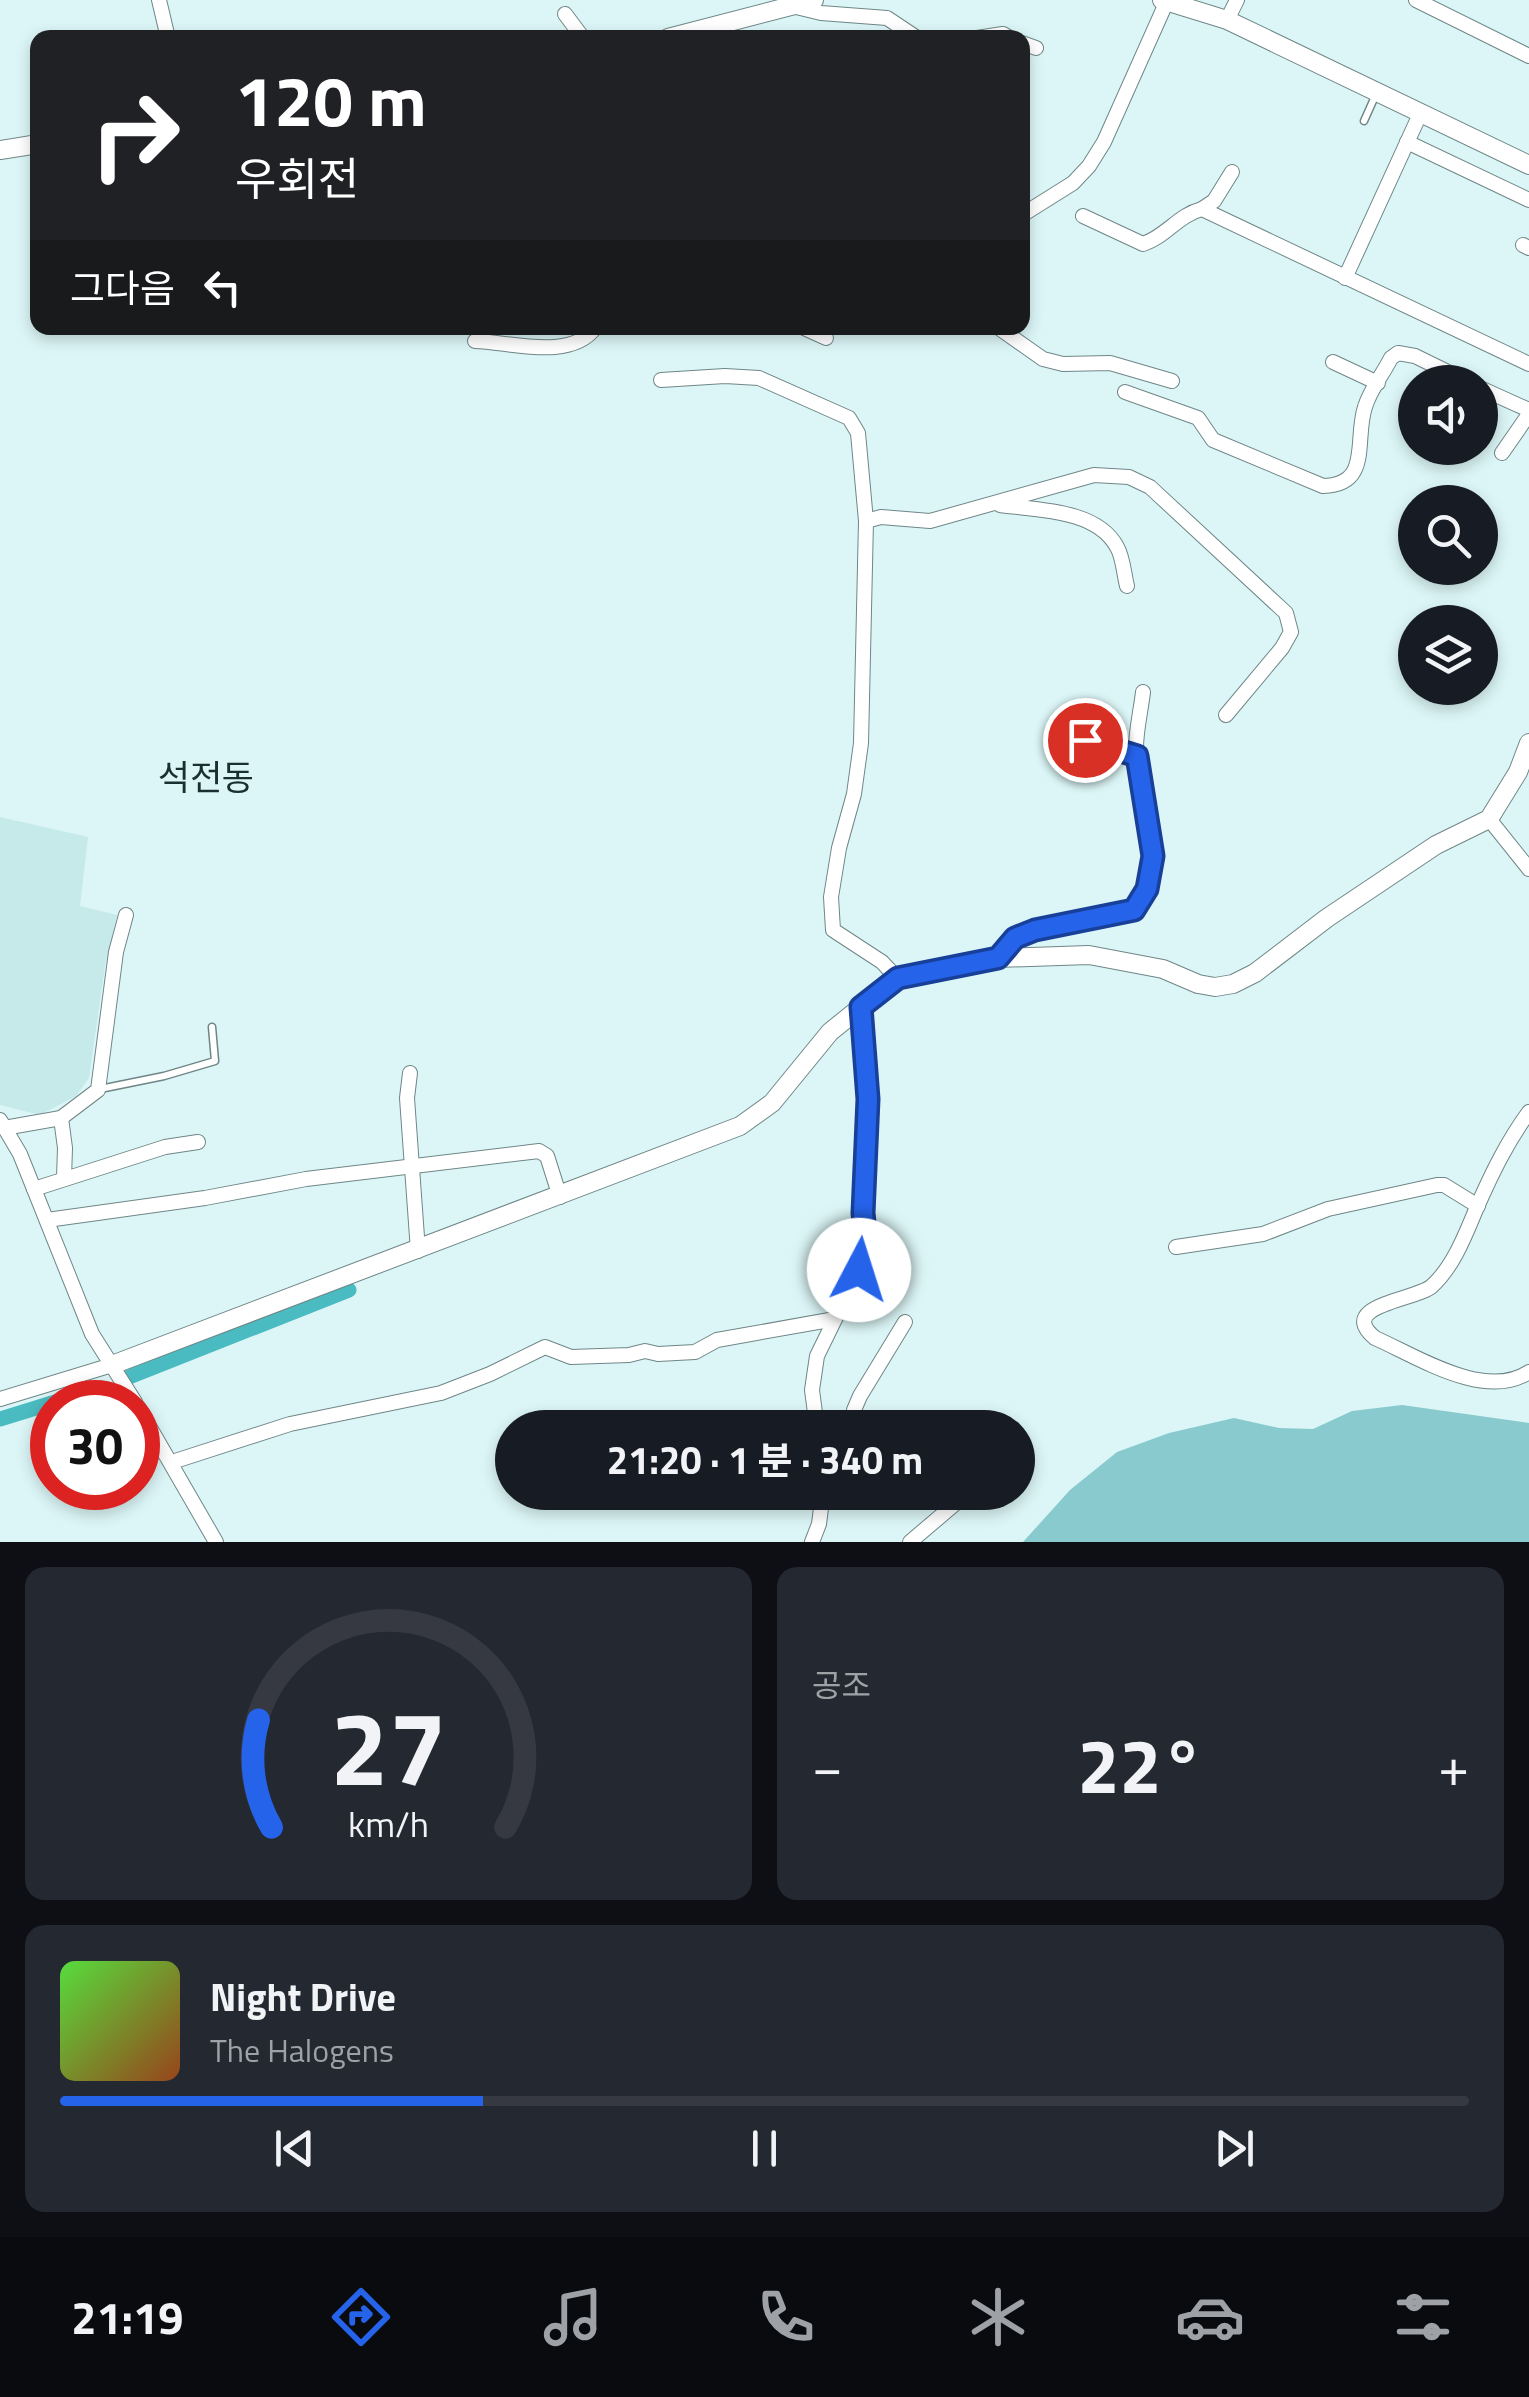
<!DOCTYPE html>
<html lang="ko">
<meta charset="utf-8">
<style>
:root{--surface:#171b24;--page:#242831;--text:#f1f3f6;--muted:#9ea1a6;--line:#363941;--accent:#2563eb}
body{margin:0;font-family:"Titillium Web","Noto Sans KR",sans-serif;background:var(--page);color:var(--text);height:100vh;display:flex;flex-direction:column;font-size:38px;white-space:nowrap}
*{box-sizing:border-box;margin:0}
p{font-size:32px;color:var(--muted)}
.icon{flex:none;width:55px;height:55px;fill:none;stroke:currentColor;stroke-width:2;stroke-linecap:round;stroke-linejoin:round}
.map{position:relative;height:1542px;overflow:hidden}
.sheet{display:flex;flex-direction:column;gap:25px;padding:25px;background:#0d0f14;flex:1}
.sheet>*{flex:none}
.guide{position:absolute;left:30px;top:30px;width:1000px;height:305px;border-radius:20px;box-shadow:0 5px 15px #0003;background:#202124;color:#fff;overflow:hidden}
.controls{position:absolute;left:1398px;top:365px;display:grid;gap:20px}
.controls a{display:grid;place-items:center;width:100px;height:100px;border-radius:50%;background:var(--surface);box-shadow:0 5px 15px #0003;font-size:50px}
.speed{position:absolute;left:30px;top:1380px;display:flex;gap:20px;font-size:50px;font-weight:700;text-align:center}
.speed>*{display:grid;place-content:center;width:130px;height:130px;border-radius:50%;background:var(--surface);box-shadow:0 5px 15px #0003;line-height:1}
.speed .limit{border:15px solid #d22;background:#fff;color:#111}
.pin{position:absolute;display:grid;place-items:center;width:85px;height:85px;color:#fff;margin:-42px;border:5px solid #fff;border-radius:50%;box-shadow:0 2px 10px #0007}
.me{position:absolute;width:110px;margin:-55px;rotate:5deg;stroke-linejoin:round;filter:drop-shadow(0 0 8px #0008)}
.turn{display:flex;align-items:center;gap:35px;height:210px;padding:0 40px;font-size:45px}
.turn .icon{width:130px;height:130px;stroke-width:2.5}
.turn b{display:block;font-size:70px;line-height:85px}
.then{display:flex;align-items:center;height:95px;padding:0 40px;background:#0003;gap:20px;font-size:38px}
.big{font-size:75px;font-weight:700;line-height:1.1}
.sheet .card{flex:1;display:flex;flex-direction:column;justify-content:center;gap:15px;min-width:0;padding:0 35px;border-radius:20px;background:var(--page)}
.sheet .dial{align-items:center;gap:0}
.dial svg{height:260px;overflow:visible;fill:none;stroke:var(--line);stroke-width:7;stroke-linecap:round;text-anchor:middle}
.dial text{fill:var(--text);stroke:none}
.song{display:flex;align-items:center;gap:30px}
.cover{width:120px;height:120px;border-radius:15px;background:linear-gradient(135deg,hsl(110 70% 55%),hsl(20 70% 35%))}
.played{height:10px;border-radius:5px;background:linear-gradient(90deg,var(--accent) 30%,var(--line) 30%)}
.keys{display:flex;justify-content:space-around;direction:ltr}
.heat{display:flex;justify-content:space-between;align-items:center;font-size:55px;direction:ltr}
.sheet .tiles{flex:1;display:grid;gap:25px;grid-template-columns:1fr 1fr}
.card:last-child{grid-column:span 2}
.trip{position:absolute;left:495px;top:1410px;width:540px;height:100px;border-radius:50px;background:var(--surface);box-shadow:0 5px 15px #0003;font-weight:700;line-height:100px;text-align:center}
.tabs{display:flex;height:160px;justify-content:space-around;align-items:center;background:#090b0e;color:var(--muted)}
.tabs .icon{width:70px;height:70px}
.tabs .active{color:var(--accent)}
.tabs b{font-size:45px;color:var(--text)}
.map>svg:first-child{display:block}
.built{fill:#c6e9ea}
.green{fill:#88cacd}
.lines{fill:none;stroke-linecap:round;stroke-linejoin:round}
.canal{stroke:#4abbc0;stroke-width:15}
.service-casing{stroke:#6f8687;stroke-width:9}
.minor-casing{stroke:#6f8687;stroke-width:16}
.tertiary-casing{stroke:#6f8687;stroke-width:20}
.service{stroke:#fff;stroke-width:6}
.minor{stroke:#fff;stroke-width:14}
.tertiary{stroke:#fff;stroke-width:18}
.route-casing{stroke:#184099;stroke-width:25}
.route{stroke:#2563eb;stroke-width:18}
.labels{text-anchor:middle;stroke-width:8;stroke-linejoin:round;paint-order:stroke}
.quarter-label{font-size:35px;fill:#1a2f30;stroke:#dcf6f7}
</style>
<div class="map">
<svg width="1529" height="1542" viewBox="0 0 1529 1542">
<rect width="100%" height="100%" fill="#dcf6f7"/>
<polygon class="built" points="0,817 88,837 80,906 117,915 105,966 89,1078 76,1096 40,1115 0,1105"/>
<polygon class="green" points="1402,1405 1529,1423 1529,1542 1023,1542 1070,1490 1117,1452 1169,1433 1234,1418 1279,1428 1313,1429 1352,1411"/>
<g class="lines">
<g class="canal">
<polyline points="129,1377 349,1290"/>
<polyline points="55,1402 99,1389"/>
<polyline points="0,1419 52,1403"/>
</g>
<g class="service-casing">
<g id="service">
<polyline points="1364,121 1377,92"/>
<polyline points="100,1089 164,1076 215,1061 212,1027"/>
</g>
</g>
<g class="minor-casing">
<g id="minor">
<polyline points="159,0 168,38"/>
<polyline points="1416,0 1529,56"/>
<polyline points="792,6 821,13 887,18 917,38"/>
<polyline points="565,14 583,38"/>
<polyline points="1227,20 1237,0"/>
<polyline points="977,38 1003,34 1010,38"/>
<polyline points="1022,43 1036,48"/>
<polyline points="1407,142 1529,200"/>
<polyline points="1202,209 1214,201 1232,172"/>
<polyline points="1022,215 1073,183 1089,166 1104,142 1167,1"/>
<path d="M1083 216 1143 244C1167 236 1178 215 1202 209L1529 364"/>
<polyline points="1523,245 1529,248"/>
<polyline points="1345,278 1421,112"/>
<polyline points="804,328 826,338"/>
<polyline points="999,328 1043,359 1063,364 1110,363 1172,381"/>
<path d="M475 341C511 342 570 361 595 328"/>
<polyline points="1333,362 1378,383"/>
<polyline points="661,380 725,376 759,378 849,418 858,433 866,521"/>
<polyline points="1480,388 1529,410"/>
<path d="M1125 392 1198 418 1213 440 1323 486C1372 485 1354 440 1365 407 1370 390 1383 374 1391 358L1398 353 1415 356 1468 382"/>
<polyline points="1502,453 1529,414"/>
<path d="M1000 505C1036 510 1097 509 1117 547 1123 557 1124 574 1127 586"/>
<polyline points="1085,739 1137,756"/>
<polyline points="1489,819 1529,869"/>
<path d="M998 958 1015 938 1035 930 1135 910C1169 852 1136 809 1136 748 1136 730 1141 710 1143 692"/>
<polyline points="897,978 882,962 833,930 831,897 839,848 854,794 861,743 866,521 881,517 930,521 1094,475 1129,477 1150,487 1286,613 1291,632 1282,648 1226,715"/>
<polyline points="410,1073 407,1098 418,1251"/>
<path d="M1529 1112C1507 1142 1492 1173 1477 1207 1466 1233 1454 1266 1432 1286 1417 1300 1335 1305 1375 1338 1418 1357 1485 1401 1529 1372"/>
<polyline points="0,1120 20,1154 92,1334 135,1402"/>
<polyline points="4,1128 61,1118"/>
<polyline points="64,1178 65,1148 61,1118 98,1090 116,952 126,915"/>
<polyline points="34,1189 165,1147 198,1142"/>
<polyline points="47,1220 205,1198 306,1179 539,1151 547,1156 560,1197"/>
<polyline points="1176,1247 1263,1234 1328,1209 1437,1185 1444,1185 1478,1206"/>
<polyline points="0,1399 112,1365"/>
<polyline points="138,1407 216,1542"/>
<polyline points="817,1428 812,1390 817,1356 859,1270 867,1242 863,1213 868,1099 861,1007"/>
<polyline points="856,1428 854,1410 860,1396 905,1322"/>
<polyline points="172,1462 290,1424 441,1393 490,1374 545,1347 571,1357 629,1355 645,1351 658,1354 695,1352 717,1340 835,1319"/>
<polyline points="812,1542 819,1524 823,1492"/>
<polyline points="910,1542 956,1503"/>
</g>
</g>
<g class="tertiary-casing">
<g id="tertiary">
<polyline points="1162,0 1227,20 1529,165"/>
<polyline points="668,38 814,0"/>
<polyline points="0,150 38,144"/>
<polyline points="112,1365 740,1126 772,1103 830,1032 897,978 998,958 1089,955 1163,969 1198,984 1215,987 1233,984 1255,973 1327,918 1436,845 1489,819 1518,772 1529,743"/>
</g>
</g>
<use href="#service" class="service"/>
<use href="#minor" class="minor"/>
<use href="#tertiary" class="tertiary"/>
</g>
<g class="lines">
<g class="route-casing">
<polyline id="route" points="859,1270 866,1242 863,1213 868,1099 861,1007 898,978 998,958 1015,938 1035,930 1134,910 1147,889 1153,856 1137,756 1085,740"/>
</g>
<use href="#route" class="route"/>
</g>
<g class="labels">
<g class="quarter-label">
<text x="206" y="790">석전동</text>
</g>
</g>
</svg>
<div class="controls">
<a><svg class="icon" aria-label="sound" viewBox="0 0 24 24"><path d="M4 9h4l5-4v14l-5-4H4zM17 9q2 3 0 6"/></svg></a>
<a><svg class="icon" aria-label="search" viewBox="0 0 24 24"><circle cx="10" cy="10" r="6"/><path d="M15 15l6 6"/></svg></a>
<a><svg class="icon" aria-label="layers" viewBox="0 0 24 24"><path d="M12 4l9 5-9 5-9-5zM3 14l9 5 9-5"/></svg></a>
</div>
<div class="speed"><div class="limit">30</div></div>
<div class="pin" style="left:1085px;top:740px;background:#d93025"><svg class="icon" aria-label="arrive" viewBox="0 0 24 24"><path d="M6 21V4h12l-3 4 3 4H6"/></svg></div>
<svg class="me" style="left:859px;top:1270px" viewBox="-20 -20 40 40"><circle r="19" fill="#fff"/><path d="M0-13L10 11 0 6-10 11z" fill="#2563eb"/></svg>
<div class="trip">21:20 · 1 분 · 340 m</div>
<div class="guide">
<div class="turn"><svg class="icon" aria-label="right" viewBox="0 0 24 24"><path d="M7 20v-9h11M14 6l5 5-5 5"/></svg><div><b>120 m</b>우회전</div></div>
<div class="then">그다음<svg class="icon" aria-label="left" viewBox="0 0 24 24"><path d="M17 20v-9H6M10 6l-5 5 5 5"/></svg></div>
</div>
</div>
<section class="sheet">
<div class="tiles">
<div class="card dial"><svg viewBox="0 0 100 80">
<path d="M14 69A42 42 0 1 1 86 69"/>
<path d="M14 69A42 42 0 0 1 10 36" stroke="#2563eb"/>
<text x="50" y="56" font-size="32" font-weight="700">27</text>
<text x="50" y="72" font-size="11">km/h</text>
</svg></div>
<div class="card"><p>공조</p>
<div class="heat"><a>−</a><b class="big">22°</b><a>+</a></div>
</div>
<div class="card">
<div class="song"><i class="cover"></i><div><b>Night Drive</b><p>The Halogens</p></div></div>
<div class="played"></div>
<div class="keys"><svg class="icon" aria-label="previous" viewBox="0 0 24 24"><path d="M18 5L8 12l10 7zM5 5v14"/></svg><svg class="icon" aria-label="pause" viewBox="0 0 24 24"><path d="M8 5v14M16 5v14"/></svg><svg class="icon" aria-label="next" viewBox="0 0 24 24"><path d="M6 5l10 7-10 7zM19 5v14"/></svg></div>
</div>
</div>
</section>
<nav class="tabs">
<b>21:19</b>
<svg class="icon active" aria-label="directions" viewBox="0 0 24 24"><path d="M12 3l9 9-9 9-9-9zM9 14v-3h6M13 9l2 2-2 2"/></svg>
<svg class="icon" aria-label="music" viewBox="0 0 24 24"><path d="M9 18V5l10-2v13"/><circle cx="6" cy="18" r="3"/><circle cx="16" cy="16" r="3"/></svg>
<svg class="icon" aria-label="phone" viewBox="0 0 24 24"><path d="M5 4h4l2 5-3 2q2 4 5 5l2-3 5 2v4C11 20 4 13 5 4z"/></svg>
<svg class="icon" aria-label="climate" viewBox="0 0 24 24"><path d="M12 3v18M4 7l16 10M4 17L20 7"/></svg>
<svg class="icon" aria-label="car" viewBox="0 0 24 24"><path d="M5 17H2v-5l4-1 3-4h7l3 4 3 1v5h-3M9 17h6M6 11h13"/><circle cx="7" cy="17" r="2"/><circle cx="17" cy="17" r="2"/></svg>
<svg class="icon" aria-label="filters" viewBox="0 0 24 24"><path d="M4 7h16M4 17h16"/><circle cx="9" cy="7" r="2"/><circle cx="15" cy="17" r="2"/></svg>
</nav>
